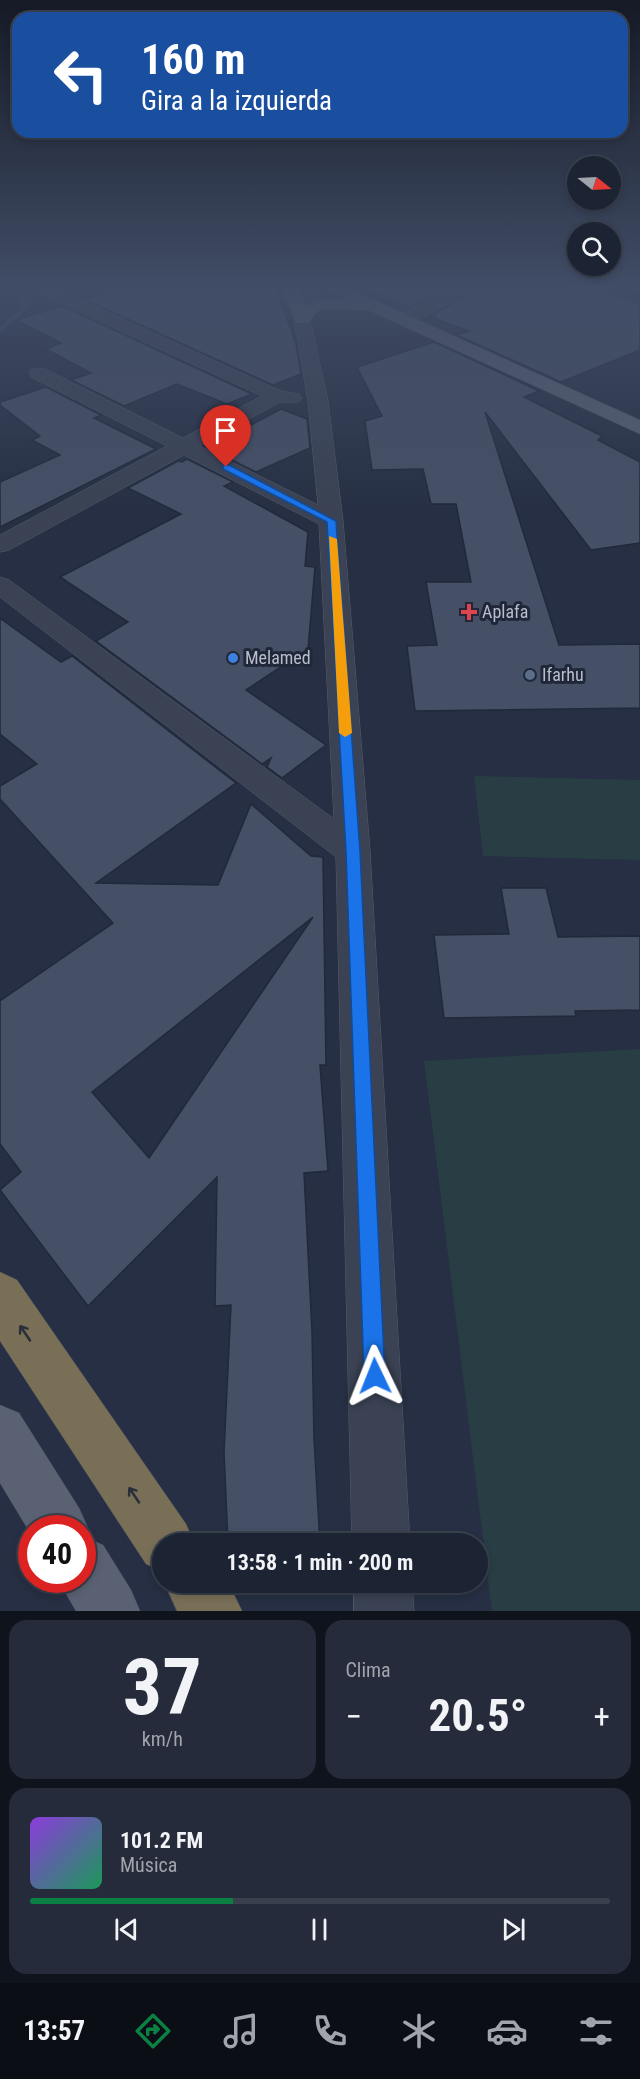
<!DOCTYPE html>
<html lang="es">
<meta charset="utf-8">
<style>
:root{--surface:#1c2332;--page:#252b3a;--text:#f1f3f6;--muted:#a0a4ac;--line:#3a404d;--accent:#0b8043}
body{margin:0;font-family:"Roboto Condensed",sans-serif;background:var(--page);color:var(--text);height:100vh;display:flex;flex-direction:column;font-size:22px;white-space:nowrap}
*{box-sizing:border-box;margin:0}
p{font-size:20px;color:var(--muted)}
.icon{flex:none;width:33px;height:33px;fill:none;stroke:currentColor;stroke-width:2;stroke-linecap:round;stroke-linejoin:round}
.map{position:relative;height:1611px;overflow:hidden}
.details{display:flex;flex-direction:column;gap:9px;padding:9px;background:#0f131c;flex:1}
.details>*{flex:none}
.hud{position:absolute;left:12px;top:12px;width:616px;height:126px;border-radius:18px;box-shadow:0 3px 9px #0003,0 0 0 2px var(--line);background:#1a4fa0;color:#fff;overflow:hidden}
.needle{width:39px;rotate:108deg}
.tools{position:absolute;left:567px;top:156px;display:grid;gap:12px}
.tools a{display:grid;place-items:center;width:54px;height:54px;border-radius:50%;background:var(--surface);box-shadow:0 3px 9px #0003,0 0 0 2px var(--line);font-size:30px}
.speed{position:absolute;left:18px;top:1515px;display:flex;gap:12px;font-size:30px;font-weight:700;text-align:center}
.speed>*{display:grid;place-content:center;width:78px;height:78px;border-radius:50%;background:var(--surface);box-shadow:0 3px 9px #0003,0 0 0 2px var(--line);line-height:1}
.speed .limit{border:9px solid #d22;background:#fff;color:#111}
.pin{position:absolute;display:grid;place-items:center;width:51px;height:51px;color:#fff;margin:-62px -26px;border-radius:50% 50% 50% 0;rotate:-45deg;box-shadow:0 0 6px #0007}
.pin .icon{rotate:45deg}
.me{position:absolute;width:66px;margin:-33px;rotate:358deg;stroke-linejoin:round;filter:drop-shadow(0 0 4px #0008)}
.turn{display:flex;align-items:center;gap:21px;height:126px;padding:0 30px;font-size:27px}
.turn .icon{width:78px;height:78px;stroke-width:2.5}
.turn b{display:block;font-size:42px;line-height:51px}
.big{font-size:45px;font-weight:700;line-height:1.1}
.details .tile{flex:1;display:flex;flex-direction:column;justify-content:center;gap:9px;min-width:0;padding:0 21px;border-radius:18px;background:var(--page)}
.details .dial{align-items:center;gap:0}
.dial b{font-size:78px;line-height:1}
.song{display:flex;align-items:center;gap:18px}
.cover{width:72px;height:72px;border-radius:9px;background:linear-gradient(135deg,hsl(270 70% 55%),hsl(150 70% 35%))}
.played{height:6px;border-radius:3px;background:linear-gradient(90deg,var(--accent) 35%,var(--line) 35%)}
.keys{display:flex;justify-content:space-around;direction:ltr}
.heat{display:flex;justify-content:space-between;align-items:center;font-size:33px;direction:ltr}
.details .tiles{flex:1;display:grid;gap:9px;grid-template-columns:1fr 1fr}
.tile:last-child{grid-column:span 2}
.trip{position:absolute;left:152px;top:1533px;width:336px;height:60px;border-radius:30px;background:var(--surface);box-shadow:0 3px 9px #0003,0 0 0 2px var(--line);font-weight:700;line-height:60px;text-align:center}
.dock{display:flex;height:96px;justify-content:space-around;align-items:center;background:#0b0e14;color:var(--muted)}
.dock .icon{width:42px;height:42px}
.dock .current{color:var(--accent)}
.dock b{font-size:27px;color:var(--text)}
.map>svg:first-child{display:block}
.green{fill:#283e44}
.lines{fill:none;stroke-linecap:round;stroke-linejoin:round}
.stream{fill:#3b4b6c;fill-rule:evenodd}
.building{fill:#454f65;stroke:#21293a;stroke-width:1.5;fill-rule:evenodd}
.minor-casing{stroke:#565d6d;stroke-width:1}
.major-casing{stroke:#444b5c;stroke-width:1}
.highway-casing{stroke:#424a5a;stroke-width:1}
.minor{fill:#3a4253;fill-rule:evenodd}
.major{fill:#596173;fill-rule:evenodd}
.highway{fill:#796f57;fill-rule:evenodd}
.oneway{stroke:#282e3b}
.route{fill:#1a73e8;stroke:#114b97;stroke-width:1.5}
.slow{fill:#f59e0b}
.health-dot{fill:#e0444e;stroke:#1f2738;stroke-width:2}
.shop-dot{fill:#3f7fe0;stroke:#1f2738;stroke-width:2}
.service-dot{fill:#5c6f8a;stroke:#1f2738;stroke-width:2}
.labels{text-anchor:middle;stroke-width:6;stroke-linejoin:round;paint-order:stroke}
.poi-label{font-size:18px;fill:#b8bdcc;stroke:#1f2738;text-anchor:start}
</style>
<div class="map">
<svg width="640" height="1611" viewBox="0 0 640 1611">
<rect width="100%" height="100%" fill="#262f43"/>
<g class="green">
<polygon points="474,776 640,780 640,860 483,856"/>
<polygon points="640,1049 640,1611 492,1611 424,1061"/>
</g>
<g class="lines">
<path class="stream" d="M1 285C16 285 22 295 30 307L0 332V327L24 307 16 294Z"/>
</g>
<g class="building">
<polygon points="129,285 275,285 296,344 301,374 273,385 84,299"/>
<polygon points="361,285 457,285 411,307 361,287"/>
<polygon points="485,285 591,285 640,304 640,350 561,382 457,335 469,331 433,318 436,317 432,315"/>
<polygon points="62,306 252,394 227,404 177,384 124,406 71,380 91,373 46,349 61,343 16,320"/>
<polygon points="434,342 539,391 524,397 602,436 598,440 640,462 640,543 591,550 485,412 559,645 640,644 640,708 415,711 407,646 437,645 426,582 471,582 456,504 431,504 423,469 372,470 365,421 382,416 357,367"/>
<polygon points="46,387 101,415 94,418 156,449 0,527 0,482 60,455 32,440 40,436 0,405 0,402"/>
<polygon points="281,409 307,419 310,448 256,472 208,448"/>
<polygon points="187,459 233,482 224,486 308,532 305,566 315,567 308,649 246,690 326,745 282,778 267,767 271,758 262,764 96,641 128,622 60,577 181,514 128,488 178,461 182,462"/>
<path d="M0 618 61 662 72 656 236 783 96 883 218 885 251 804 311 856 323 857 326 1065H320L328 1171 304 1173 312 1331 314 1438 320 1544H228L224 1452 231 1305 215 1306 217 1177 88 1306 0 1190 21 1172 0 1144V1001L113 923 0 799V786L37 764 0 734ZM313 917 149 1158 92 1092Z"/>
<polygon points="501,888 546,888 558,937 640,936 640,1010 575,1011 576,1016 444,1018 434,935 509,934"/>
</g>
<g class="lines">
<g class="minor-casing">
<g id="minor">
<polygon points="26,285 47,285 281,391 299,394 302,398 299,402 280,402 199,446 318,505 308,401 294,319 304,296 313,285 329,285 320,297 310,319 328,401 343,521 370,851 410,1544 352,1544 336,857 0,597 0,577 9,580 334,819 319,524 184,455 9,550 0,552 0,535 167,446 31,377 29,373 31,369 45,369 183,438 262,396 28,288"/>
<polygon points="462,285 483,285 410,324 398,324 396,320 398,316"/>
<polygon points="628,285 640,285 640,292"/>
<polygon points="354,1582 412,1582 414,1611 354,1611"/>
</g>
</g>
<g class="major-casing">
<g id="major">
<polygon points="282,285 298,285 305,306 325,299 348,300 320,285 341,285 640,420 640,434 368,310 325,309 319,310 308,323 296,323"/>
<polygon points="0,1405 19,1413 79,1508 88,1528 84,1537 103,1545 131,1590 140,1611 76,1611 58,1580 82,1580 82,1528 32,1528 32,1536 0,1483"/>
</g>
</g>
<g class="highway-casing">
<g id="highway">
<polygon points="0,1272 17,1280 186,1524 195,1544 162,1544 162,1571 146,1564 0,1341"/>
<polygon points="164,1582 228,1582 242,1611 177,1611"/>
</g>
</g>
<use href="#minor" class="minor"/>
<use href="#major" class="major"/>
<use href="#highway" class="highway"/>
</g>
<defs><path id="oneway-shaft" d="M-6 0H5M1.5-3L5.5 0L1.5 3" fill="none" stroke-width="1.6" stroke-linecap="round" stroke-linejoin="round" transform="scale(1.5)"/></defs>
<g class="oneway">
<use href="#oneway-shaft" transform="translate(25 1333) rotate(-124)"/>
<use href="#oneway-shaft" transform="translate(134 1495) rotate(-124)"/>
</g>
<linearGradient id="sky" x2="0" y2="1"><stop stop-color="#151a25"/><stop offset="0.56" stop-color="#414d66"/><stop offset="1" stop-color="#414d66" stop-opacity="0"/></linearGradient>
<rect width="640" height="511" fill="url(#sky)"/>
<polygon class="route" points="223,465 229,465 336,521 360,851 385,1376 382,1384 375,1387 367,1384 364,1376 346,851 327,522 223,469"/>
<polygon class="slow" points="329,536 337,539 352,733 345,737 339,733"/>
<path class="health-dot" d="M466 603h6v6h6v6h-6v6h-6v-6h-6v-6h6z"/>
<circle class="shop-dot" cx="233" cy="658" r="6"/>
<circle class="service-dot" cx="530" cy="675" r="6"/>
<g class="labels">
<g class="poi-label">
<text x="482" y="618">Aplafa</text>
<text x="245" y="664">Melamed</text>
<text x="542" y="681">Ifarhu</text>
</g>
</g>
</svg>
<div class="tools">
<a><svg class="needle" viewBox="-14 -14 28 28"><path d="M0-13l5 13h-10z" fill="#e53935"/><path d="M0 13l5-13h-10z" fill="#a0a4ac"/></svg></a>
<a><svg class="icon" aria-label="search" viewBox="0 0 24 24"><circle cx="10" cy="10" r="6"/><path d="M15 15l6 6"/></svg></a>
</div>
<div class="speed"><div class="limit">40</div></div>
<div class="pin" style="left:226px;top:467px;background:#d93025"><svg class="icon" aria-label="arrive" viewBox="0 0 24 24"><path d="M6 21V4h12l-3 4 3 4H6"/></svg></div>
<svg class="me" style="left:375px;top:1376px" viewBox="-20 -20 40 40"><path d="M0-17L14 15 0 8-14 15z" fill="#1a73e8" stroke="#fff" stroke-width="4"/></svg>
<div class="trip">13:58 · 1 min · 200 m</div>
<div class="hud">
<div class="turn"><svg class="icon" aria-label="left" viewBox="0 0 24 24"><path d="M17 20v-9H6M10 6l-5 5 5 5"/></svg><div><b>160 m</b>Gira a la izquierda</div></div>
</div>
</div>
<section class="details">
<div class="tiles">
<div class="tile dial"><b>37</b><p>km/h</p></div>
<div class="tile"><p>Clima</p>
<div class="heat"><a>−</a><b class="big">20.5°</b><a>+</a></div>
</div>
<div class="tile">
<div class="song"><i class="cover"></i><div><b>101.2 FM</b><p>Música</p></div></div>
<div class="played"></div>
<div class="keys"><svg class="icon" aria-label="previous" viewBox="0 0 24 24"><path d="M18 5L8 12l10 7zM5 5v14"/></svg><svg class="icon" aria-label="pause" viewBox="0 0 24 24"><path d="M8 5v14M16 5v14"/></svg><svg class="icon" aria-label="next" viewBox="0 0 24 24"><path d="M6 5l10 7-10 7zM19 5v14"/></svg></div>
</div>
</div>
</section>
<nav class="dock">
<b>13:57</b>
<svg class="icon current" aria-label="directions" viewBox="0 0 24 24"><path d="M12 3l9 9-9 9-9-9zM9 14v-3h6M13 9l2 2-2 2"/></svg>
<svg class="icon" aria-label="music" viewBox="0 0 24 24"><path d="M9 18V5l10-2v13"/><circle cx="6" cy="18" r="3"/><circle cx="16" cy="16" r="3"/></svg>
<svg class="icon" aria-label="phone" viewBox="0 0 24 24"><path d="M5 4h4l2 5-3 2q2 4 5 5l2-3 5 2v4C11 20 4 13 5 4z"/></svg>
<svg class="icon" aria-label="climate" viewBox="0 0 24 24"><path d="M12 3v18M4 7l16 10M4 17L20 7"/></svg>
<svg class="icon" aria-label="car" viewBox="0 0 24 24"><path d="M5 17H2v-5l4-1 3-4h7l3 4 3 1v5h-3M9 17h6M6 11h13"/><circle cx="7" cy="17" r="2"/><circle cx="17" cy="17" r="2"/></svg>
<svg class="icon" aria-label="filters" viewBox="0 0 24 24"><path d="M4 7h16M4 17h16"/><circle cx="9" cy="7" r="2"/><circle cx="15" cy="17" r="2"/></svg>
</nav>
